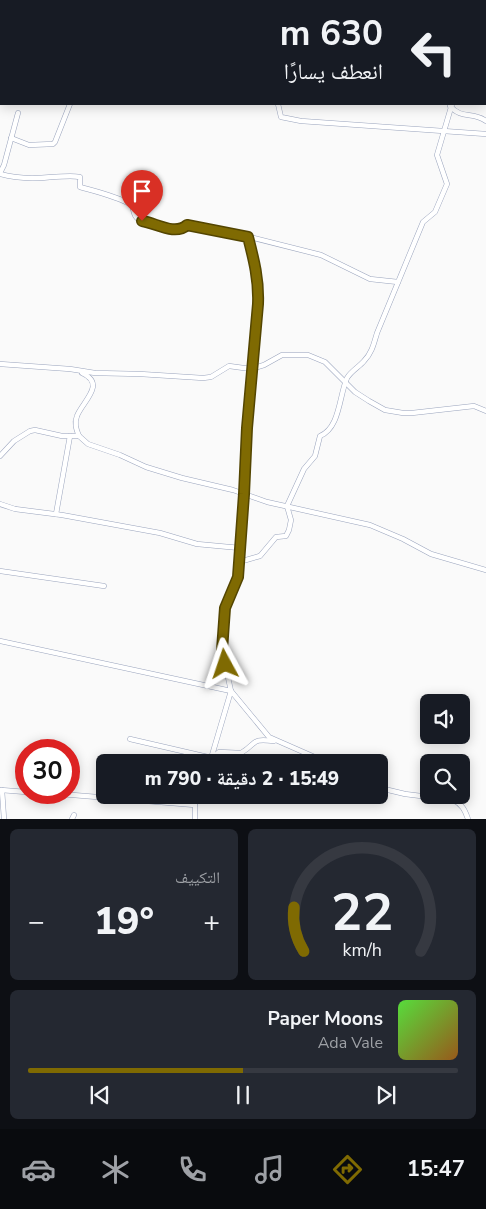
<!DOCTYPE html>
<html lang="ar">
<meta charset="utf-8">
<style>
:root{--surface:#171b24;--page:#242831;--text:#f1f3f6;--muted:#9ea1a6;--line:#363941;--accent:#7f6a02}
body{margin:0;font-family:"Nunito Sans","Noto Naskh Arabic",sans-serif;background:var(--page);color:var(--text);direction:rtl;height:100vh;display:flex;flex-direction:column;font-size:19px;white-space:nowrap}
*{box-sizing:border-box;margin:0}
p{font-size:16px;color:var(--muted)}
.icon{flex:none;width:28px;height:28px;fill:none;stroke:currentColor;stroke-width:2;stroke-linecap:round;stroke-linejoin:round}
.map{position:relative;height:819px;overflow:hidden;direction:ltr}
.details{display:flex;flex-direction:column;gap:10px;padding:10px;background:#0d0f14;flex:1}
.details>*{flex:none}
.top-card{position:absolute;left:0px;top:0px;width:486px;height:105px;box-shadow:0 2px 12px #0003;direction:rtl;background:#171b24;color:var(--text);overflow:hidden}
.buttons{position:absolute;left:420px;top:694px;display:grid;gap:10px}
.buttons a{display:grid;place-items:center;width:50px;height:50px;border-radius:8px;background:var(--surface);box-shadow:0 2px 12px #0003;font-size:25px}
.speed{position:absolute;left:15px;top:739px;display:flex;gap:10px;font-size:25px;font-weight:700;text-align:center}
.speed>*{display:grid;place-content:center;width:65px;height:65px;border-radius:50%;background:var(--surface);box-shadow:0 2px 12px #0003;line-height:1}
.speed .limit{border:8px solid #d22;background:#fff;color:#111}
.pin{position:absolute;display:grid;place-items:center;width:42px;height:42px;color:#fff;margin:-51px -21px;border-radius:50% 50% 50% 0;rotate:-45deg;box-shadow:0 0 5px #0007}
.pin .icon{rotate:45deg}
.me{position:absolute;width:55px;margin:-28px;rotate:355deg;stroke-linejoin:round;filter:drop-shadow(0 0 4px #0008)}
.turn{display:flex;align-items:center;gap:18px;height:105px;padding:0 20px;font-size:22px}
.turn .icon{width:65px;height:65px;stroke-width:2.5}
.turn b{display:block;font-size:35px;line-height:42px}
.big{font-size:38px;font-weight:800;line-height:1.1}
.details .widget{flex:1;display:flex;flex-direction:column;justify-content:center;gap:8px;min-width:0;padding:0 18px;border-radius:8px;background:var(--page)}
.details .dial{align-items:center;gap:0}
.dial svg{height:130px;overflow:visible;fill:none;stroke:var(--line);stroke-width:7;stroke-linecap:round;text-anchor:middle}
.dial text{fill:var(--text);stroke:none}
.song{display:flex;align-items:center;gap:15px}
.cover{width:60px;height:60px;border-radius:8px;background:linear-gradient(135deg,hsl(110 70% 55%),hsl(30 70% 35%))}
.played{height:5px;border-radius:2px;background:linear-gradient(90deg,var(--accent) 50%,var(--line) 50%)}
.keys{display:flex;justify-content:space-around;direction:ltr}
.heat{display:flex;justify-content:space-between;align-items:center;font-size:28px;direction:ltr}
.details .tiles{flex:1;display:grid;gap:10px;grid-template-columns:1fr 1fr}
.widget:last-child{grid-column:span 2}
.trip{position:absolute;left:96px;top:754px;width:292px;height:50px;border-radius:8px;background:var(--surface);box-shadow:0 2px 12px #0003;font-weight:800;line-height:50px;text-align:center;direction:rtl}
.tabs{display:flex;height:80px;justify-content:space-around;align-items:center;background:#090b0e;color:var(--muted)}
.tabs .icon{width:35px;height:35px}
.tabs .on{color:var(--accent)}
.tabs b{font-size:22px;color:var(--text)}
.map>svg:first-child{display:block}
.lines{fill:none;stroke-linecap:round;stroke-linejoin:round}
.street-casing{stroke:#9aa4bd;stroke-width:5.5}
.street{stroke:#fff;stroke-width:4.5}
.route-casing{stroke:#534501;stroke-width:12}
.route{stroke:#7f6a02;stroke-width:9}
</style>
<div class="map">
<svg width="486" height="819" viewBox="0 0 486 819">
<rect width="100%" height="100%" fill="#fafafa"/>
<g class="lines">
<g class="street-casing">
<g id="street">
<polyline points="244,0 246,1"/>
<polyline points="283,0 283,1"/>
<polyline points="305,0 305,1"/>
<polyline points="449,0 451,1"/>
<polyline points="485,23 486,24"/>
<polyline points="485,41 486,40"/>
<polyline points="278,104 281,117 301,121 486,134"/>
<path d="M450 106C462 120 473 111 486 121"/>
<polyline points="11,138 29,145 53,144 55,142 70,104"/>
<polyline points="0,173 4,165 18,113"/>
<path d="M0 174C17 179 34 179 52 177 62 177 70 175 80 177V187C98 192 116 196 132 205 134 213 134 218 142 221 156 223 175 236 187 225L238 234 321 255 370 279 398 282"/>
<polyline points="0,364 70,369 95,373 140,374 203,378 211,377 229,366 251,369 264,365 282,355 308,355 325,362 355,392 369,401 385,410 403,413 412,413 474,406 486,411"/>
<path d="M79 436C76 429 74 423 77 416 82 402 107 384 82 373"/>
<polyline points="0,456 14,441 30,431 35,430 62,436 79,436 88,444 120,455 146,467 182,478 233,490 267,502 370,525 403,539 431,554 486,570"/>
<polyline points="0,504 15,509 62,515 160,533 197,544 240,548"/>
<polyline points="56,514 70,436"/>
<path d="M239 562 260 556 276 537 286 536 289 530 291 520 287 506 304 469 315 456 320 436C340 428 339 396 347 378 351 371 359 367 364 361 372 353 374 343 377 333L423 222 435 212 447 184 437 155 452 104"/>
<polyline points="0,571 104,586"/>
<polyline points="0,641 231,691 269,737 326,762"/>
<path d="M130 739 212 758 219 752 241 753C258 743 250 738 274 741"/>
<path d="M210 762 231 691 222 650 223 626 226 603 238 577 244 494 247 427 258 304C259 280 254 260 248 237"/>
<path d="M380 788 405 794 453 800C462 804 465 810 468 819"/>
<polyline points="1,790 26,792"/>
<polyline points="2,790 4,819"/>
<polyline points="36,792 195,805"/>
<polyline points="72,819 74,815"/>
<polyline points="195,819 195,801 197,795"/>
</g>
</g>
<use href="#street" class="street"/>
</g>
<g class="lines">
<g class="route-casing">
<path id="route" d="M142 221C156 223 175 236 187 225L248 237C254 260 259 280 258 304L247 428 244 494 238 577 225 608 222 650 225 664"/>
</g>
<use href="#route" class="route"/>
</g>
</svg>
<div class="buttons">
<a><svg class="icon" aria-label="sound" viewBox="0 0 24 24"><path d="M4 9h4l5-4v14l-5-4H4zM17 9q2 3 0 6"/></svg></a>
<a><svg class="icon" aria-label="search" viewBox="0 0 24 24"><circle cx="10" cy="10" r="6"/><path d="M15 15l6 6"/></svg></a>
</div>
<div class="speed"><div class="limit">30</div></div>
<div class="pin" style="left:142px;top:221px;background:#d93025"><svg class="icon" aria-label="arrive" viewBox="0 0 24 24"><path d="M6 21V4h12l-3 4 3 4H6"/></svg></div>
<svg class="me" style="left:225px;top:664px" viewBox="-20 -20 40 40"><path d="M0-17L14 15 0 8-14 15z" fill="#7f6a02" stroke="#fff" stroke-width="4"/></svg>
<div class="trip">15:49 · 2 دقيقة · 790 m</div>
<div class="top-card">
<div class="turn"><svg class="icon" aria-label="left" viewBox="0 0 24 24"><path d="M17 20v-9H6M10 6l-5 5 5 5"/></svg><div><b>630 m</b>انعطف يسارًا</div></div>
</div>
</div>
<section class="details">
<div class="tiles">
<div class="widget dial"><svg viewBox="0 0 100 80">
<path d="M14 69A42 42 0 1 1 86 69"/>
<path d="M14 69A42 42 0 0 1 8 42" stroke="#7f6a02"/>
<text x="50" y="56" font-size="32" font-weight="700">22</text>
<text x="50" y="72" font-size="11">km/h</text>
</svg></div>
<div class="widget"><p>التكييف</p>
<div class="heat"><a>−</a><b class="big">19°</b><a>+</a></div>
</div>
<div class="widget">
<div class="song"><i class="cover"></i><div><b>Paper Moons</b><p>Ada Vale</p></div></div>
<div class="played"></div>
<div class="keys"><svg class="icon" aria-label="previous" viewBox="0 0 24 24"><path d="M18 5L8 12l10 7zM5 5v14"/></svg><svg class="icon" aria-label="pause" viewBox="0 0 24 24"><path d="M8 5v14M16 5v14"/></svg><svg class="icon" aria-label="next" viewBox="0 0 24 24"><path d="M6 5l10 7-10 7zM19 5v14"/></svg></div>
</div>
</div>
</section>
<nav class="tabs">
<b>15:47</b>
<svg class="icon on" aria-label="directions" viewBox="0 0 24 24"><path d="M12 3l9 9-9 9-9-9zM9 14v-3h6M13 9l2 2-2 2"/></svg>
<svg class="icon" aria-label="music" viewBox="0 0 24 24"><path d="M9 18V5l10-2v13"/><circle cx="6" cy="18" r="3"/><circle cx="16" cy="16" r="3"/></svg>
<svg class="icon" aria-label="phone" viewBox="0 0 24 24"><path d="M5 4h4l2 5-3 2q2 4 5 5l2-3 5 2v4C11 20 4 13 5 4z"/></svg>
<svg class="icon" aria-label="climate" viewBox="0 0 24 24"><path d="M12 3v18M4 7l16 10M4 17L20 7"/></svg>
<svg class="icon" aria-label="car" viewBox="0 0 24 24"><path d="M5 17H2v-5l4-1 3-4h7l3 4 3 1v5h-3M9 17h6M6 11h13"/><circle cx="7" cy="17" r="2"/><circle cx="17" cy="17" r="2"/></svg>
</nav>
